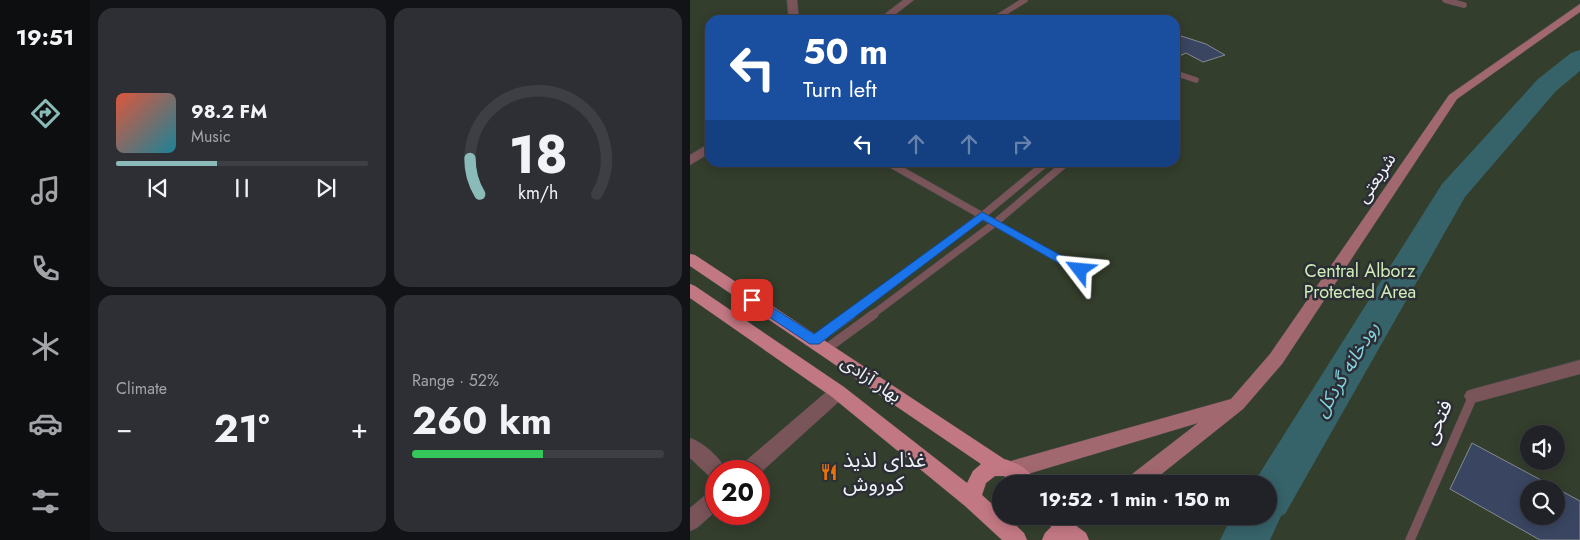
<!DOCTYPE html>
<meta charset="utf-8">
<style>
:root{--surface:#202228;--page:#2d2f34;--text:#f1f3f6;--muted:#a2a4a8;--line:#3d3f45;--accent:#8bbbb9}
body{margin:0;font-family:Jost,"Noto Sans Arabic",sans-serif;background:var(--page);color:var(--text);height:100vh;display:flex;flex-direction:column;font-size:19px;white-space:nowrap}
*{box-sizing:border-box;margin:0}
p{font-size:16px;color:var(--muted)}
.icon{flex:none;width:28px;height:28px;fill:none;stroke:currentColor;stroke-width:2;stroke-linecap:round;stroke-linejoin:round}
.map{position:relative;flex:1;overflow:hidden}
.side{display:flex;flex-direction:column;gap:8px;padding:8px;background:#121316;width:600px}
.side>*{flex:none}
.banner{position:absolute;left:15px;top:15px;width:475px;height:152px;border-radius:15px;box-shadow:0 2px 12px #0003,0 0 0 1px var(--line);background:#1a4fa0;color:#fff;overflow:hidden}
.buttons{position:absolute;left:830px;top:425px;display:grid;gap:10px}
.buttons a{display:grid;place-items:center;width:45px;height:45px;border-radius:50%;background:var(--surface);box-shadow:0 2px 12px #0003,0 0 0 1px var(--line);font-size:25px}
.speed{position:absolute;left:15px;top:460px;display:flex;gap:10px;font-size:25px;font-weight:700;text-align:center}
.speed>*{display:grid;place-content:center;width:65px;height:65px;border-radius:50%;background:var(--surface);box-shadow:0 2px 12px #0003,0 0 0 1px var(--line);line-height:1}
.speed .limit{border:8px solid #d22;background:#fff;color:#111}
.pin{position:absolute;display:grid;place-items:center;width:42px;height:42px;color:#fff;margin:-21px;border-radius:10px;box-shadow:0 2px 8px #0006}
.me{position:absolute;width:55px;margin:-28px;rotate:299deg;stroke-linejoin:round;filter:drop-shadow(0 0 4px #0008)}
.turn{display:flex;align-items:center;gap:18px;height:105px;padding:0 15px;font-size:22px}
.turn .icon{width:65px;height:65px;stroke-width:2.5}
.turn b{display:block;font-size:35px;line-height:42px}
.lanes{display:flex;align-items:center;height:48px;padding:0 15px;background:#0003;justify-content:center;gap:25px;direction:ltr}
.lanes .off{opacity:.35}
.big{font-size:38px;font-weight:700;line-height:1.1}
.side .card{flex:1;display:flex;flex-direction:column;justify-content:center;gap:8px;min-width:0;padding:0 18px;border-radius:15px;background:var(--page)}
.side .dial{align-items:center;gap:0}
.dial svg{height:130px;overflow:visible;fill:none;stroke:var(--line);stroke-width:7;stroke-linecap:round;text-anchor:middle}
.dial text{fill:var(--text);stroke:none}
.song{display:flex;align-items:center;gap:15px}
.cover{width:60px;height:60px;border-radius:8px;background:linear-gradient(135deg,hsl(10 70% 55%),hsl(190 70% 35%))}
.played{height:5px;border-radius:2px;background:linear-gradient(90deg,var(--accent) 40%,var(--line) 40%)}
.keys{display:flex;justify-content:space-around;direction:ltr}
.heat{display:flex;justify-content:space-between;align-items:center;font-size:28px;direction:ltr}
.charge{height:8px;border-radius:4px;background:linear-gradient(90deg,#34c759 52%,var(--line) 0)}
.side .tiles{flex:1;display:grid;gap:8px;grid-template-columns:repeat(2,1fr)}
.trip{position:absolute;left:302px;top:475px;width:285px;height:50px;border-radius:25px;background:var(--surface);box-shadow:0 2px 12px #0003,0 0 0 1px var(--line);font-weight:700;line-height:50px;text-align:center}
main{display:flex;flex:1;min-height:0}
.tab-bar{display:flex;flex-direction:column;width:90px;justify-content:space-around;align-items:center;background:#0d0e10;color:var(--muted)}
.tab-bar .icon{width:35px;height:35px}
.tab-bar .selected{color:var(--accent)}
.tab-bar b{font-size:22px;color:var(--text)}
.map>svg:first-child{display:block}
.green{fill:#343e2c;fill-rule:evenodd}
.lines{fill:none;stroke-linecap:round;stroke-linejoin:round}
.river{fill:#366269;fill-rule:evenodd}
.building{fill:#3a4561;stroke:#868a93;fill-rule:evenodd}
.lane-far2-casing{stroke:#474a50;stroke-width:6}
.lane-far1-casing{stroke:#474a50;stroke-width:8}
.lane-casing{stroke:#474a50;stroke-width:10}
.street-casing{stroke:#474a50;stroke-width:1}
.secondary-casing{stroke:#474a50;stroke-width:1}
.primary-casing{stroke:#474a50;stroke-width:1}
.lane-far2{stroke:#795459;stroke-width:5.5}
.lane-far1{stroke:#795459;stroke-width:7}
.lane{stroke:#795459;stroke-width:9}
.street{fill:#795459;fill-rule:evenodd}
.secondary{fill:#a26870;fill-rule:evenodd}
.primary{fill:#c27883;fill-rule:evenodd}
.route{fill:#1a73e8;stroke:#114b97}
.labels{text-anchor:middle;stroke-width:5;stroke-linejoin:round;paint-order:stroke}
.street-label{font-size:18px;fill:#f0f3f8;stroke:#2b2e35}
.park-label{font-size:18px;fill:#cfeeb6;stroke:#2b2e35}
.water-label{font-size:19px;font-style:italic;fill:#83d3e0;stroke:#2b2e35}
.near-street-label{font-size:21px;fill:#f0f3f8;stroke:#2b2e35}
.near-poi-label{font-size:21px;fill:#f0f3f8;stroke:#2b2e35;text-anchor:start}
</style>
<main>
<nav class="tab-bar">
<b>19:51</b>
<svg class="icon selected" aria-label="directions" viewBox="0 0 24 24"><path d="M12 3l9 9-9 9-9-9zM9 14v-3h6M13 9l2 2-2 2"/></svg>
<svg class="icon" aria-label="music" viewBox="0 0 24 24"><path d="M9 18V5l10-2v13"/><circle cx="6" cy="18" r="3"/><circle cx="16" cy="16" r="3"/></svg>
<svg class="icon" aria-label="phone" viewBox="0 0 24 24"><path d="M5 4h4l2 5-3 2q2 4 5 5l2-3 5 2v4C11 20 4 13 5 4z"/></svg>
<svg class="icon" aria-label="climate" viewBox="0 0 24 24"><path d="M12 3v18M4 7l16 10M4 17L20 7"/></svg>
<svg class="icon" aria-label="car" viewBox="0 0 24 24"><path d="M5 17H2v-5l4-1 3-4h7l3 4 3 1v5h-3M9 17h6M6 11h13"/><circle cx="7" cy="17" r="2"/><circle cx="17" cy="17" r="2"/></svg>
<svg class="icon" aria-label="filters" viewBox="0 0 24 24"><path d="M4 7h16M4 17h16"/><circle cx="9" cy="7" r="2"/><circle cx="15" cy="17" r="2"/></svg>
</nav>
<section class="side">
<div class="tiles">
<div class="card">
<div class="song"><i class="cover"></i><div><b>98.2 FM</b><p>Music</p></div></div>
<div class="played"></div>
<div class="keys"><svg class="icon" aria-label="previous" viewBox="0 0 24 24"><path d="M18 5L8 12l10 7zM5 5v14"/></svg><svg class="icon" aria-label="pause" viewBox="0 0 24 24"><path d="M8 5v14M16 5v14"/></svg><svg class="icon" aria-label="next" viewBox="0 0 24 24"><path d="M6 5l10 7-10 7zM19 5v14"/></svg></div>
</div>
<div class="card dial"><svg viewBox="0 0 100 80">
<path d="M14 69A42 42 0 1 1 86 69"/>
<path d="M14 69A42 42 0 0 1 8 47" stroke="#8bbbb9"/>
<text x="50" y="56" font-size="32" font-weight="700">18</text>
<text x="50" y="72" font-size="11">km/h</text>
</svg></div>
<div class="card"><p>Climate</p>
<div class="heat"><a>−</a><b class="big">21°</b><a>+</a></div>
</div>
<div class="card"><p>Range · 52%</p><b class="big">260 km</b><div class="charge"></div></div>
</div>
</section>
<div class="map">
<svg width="890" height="540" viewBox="0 0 890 540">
<rect width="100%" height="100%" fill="#2b2e35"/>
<path class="green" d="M0 0H890V540H0ZM20 20H485V162H20ZM839 434H866V461H839ZM26 471H69V514H26ZM311 484H579V516H311ZM839 489H866V516H839Z"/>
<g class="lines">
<polygon class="river" points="890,50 890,71 866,91 775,197 595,514 591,516 580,540 530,540 542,516 579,516 579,484 563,484 752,184 848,79 881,53"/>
</g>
<g class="building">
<polygon points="485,34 516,44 535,55 513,62 496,53 485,58"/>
<path d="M782 443 890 501V540H850L760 489ZM839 489H866V516H839Z"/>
</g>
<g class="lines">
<g class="lane-far2-casing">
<g id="lane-far2">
<polyline points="755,0 774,5"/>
<polyline points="298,20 309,16 335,0"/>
<polyline points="485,73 506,80"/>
</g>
</g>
<g class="lane-far1-casing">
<g id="lane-far1">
<polyline points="197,162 390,271"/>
<polyline points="160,315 293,215 357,162"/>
<polyline points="182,315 305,223 377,162"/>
</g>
</g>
<g class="lane-casing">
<g id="lane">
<polyline points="125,341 162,314"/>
<polyline points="136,349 184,314"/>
<polyline points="720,540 783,396"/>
</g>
</g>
<g class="street-casing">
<g id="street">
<polygon points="97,0 107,0 109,20 99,20"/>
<polygon points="213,0 224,0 198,20 187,20"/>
<polygon points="20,143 20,153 0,165 0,155"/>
<polygon points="890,360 890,374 783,403 777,401 774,396 777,391 783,389"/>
<polygon points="148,385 154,387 157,392 154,397 69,474 69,471 49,471 51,465 142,387"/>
<path d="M0 438C13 442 32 459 36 471H26V479L20 477 0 458Z"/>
<polygon points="26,490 26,511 7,528 0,531 0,508 19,492"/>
</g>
</g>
<g class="secondary-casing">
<g id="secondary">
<polygon points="890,4 890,12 767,99 592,364 553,409 459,484 435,484 437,478 508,423 321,479 314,476 312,470 314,464 321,461 541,399 580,354 759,95"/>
<polygon points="363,516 400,516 397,523 371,531 364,528 361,521"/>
</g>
</g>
<g class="primary-casing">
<g id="primary">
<path d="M0 254 5 255 314 459C328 463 342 471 347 484H324L314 476H305L296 483 292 495 311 512V516H316L334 533 337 540H312L275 506 142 397 0 298V284L5 286 154 387 277 483 283 471 291 464 0 266Z"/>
<polygon points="360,516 380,516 381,522 396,533 399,540 352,540 355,533 361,527"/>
</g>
</g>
<use href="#lane-far2" class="lane-far2"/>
<use href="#lane-far1" class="lane-far1"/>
<use href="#lane" class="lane"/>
<use href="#street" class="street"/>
<use href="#secondary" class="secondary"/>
<use href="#primary" class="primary"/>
</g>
<polygon class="route" points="292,212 394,268 396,270 394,273 386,273 293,220 129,344 120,344 58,303 56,300 58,297 66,297 124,334"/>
<defs>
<g id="restaurant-bare" transform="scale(1.35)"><path d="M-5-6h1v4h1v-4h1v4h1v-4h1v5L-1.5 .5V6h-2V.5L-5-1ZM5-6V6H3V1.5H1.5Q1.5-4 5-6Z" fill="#e8710a" stroke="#2b2e35" stroke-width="2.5" paint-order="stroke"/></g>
</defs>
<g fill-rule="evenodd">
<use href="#restaurant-bare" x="139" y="472"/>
</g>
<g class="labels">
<g class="street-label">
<text transform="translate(686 178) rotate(-56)" y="6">شریعتی</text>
<text transform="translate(181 379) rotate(34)" y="6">بهار آزادی</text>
</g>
<g class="park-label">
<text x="670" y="277">Central Alborz<tspan x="670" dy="21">Protected Area</tspan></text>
</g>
<g class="water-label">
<text transform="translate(656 369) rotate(-59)" y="7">رودخانه گردکل</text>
</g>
<g class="near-street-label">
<text transform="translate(747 422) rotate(-66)" y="7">فتحی</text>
</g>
<g class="near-poi-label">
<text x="153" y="467">غذای لذیذ<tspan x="153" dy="24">کوروش</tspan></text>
</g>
</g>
</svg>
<div class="buttons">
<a><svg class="icon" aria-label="sound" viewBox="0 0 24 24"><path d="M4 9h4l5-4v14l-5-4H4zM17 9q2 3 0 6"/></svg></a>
<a><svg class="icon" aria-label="search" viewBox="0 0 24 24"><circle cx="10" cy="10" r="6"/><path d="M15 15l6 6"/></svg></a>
</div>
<div class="speed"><div class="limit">20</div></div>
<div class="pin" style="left:62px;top:300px;background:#d93025"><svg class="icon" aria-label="arrive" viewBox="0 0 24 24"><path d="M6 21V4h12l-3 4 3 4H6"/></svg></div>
<svg class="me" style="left:390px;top:270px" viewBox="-20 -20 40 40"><path d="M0-17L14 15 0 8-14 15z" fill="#1a73e8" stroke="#fff" stroke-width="4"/></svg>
<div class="trip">19:52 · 1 min · 150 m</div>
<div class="banner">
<div class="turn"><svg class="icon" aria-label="left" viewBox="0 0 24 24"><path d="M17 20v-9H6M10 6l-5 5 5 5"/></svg><div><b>50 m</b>Turn left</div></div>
<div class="lanes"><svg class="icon" aria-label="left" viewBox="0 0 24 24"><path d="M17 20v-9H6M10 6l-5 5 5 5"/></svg><svg class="icon off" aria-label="ahead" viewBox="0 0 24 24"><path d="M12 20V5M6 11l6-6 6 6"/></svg><svg class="icon off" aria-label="ahead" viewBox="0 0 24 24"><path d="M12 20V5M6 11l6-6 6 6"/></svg><svg class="icon off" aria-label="right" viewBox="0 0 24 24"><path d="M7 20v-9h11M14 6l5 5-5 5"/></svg></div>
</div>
</div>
</main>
